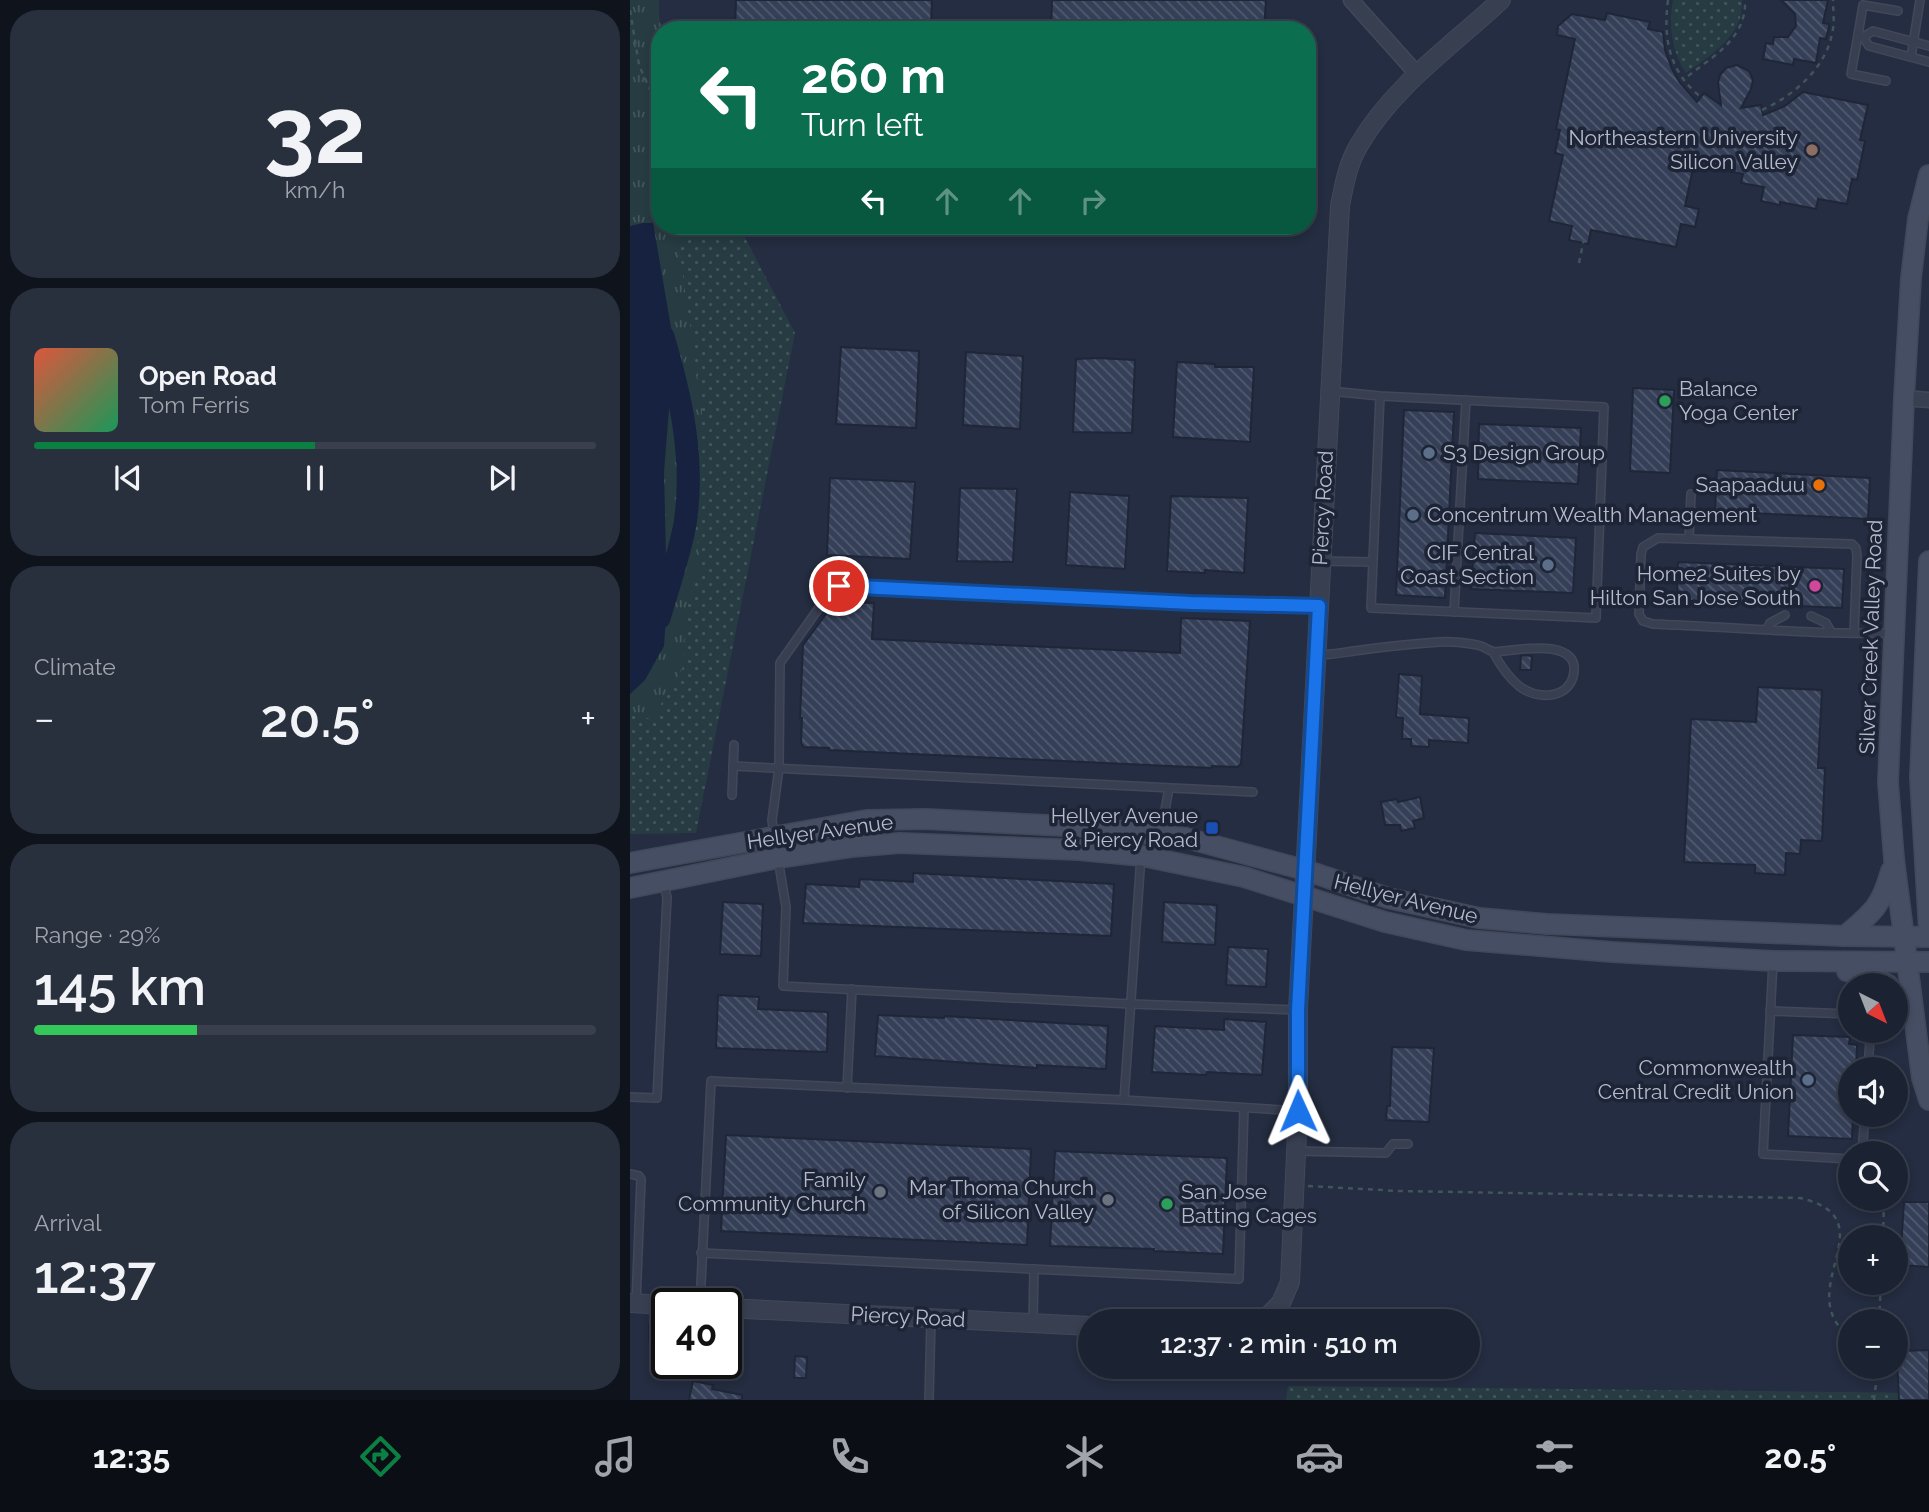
<!DOCTYPE html>
<meta charset="utf-8">
<style>
:root{--surface:#1b2231;--page:#282f3d;--text:#f1f3f6;--muted:#a0a4ab;--line:#393f4d;--accent:#0b8043}
body{margin:0;font-family:Raleway,sans-serif;background:var(--page);color:var(--text);height:100vh;display:flex;flex-direction:column;font-size:26px;white-space:nowrap}
*{box-sizing:border-box;margin:0}
p{font-size:23px;color:var(--muted)}
.icon{flex:none;width:38px;height:38px;fill:none;stroke:currentColor;stroke-width:2;stroke-linecap:round;stroke-linejoin:round}
.map{position:relative;flex:1;overflow:hidden}
.drawer{display:flex;flex-direction:column;gap:10px;padding:10px;background:#0f131b;width:630px}
.drawer>*{flex:none}
.banner{position:absolute;left:21px;top:21px;width:665px;height:214px;border-radius:28px;box-shadow:0 4px 10px #0003,0 0 0 2px var(--line);background:#0b6e4f;color:#fff;overflow:hidden}
.needle{width:46px;rotate:138deg}
.buttons{position:absolute;left:1208px;top:973px;display:grid;gap:14px}
.buttons a{display:grid;place-items:center;width:70px;height:70px;border-radius:50%;background:var(--surface);box-shadow:0 4px 10px #0003,0 0 0 2px var(--line);font-size:35px}
.speed{position:absolute;left:21px;top:1288px;display:flex;gap:14px;font-size:35px;font-weight:700;text-align:center}
.speed>*{display:grid;place-content:center;width:91px;height:91px;border-radius:50%;background:var(--surface);box-shadow:0 4px 10px #0003,0 0 0 2px var(--line);line-height:1}
.speed .limit{border:4px solid #111;border-radius:10px;background:#fff;color:#111}
.pin{position:absolute;display:grid;place-items:center;width:60px;height:60px;color:#fff;margin:-30px;border:4px solid #fff;border-radius:50%;box-shadow:0 2px 7px #0007}
.me{position:absolute;width:77px;margin:-38px;rotate:359deg;stroke-linejoin:round;filter:drop-shadow(0 0 5px #0008)}
.turn{display:flex;align-items:center;gap:24px;height:147px;padding:0 35px;font-size:32px}
.turn .icon{width:91px;height:91px;stroke-width:2.5}
.turn b{display:block;font-size:49px;line-height:60px}
.lanes{display:flex;align-items:center;height:66px;padding:0 35px;background:#0003;justify-content:center;gap:35px;direction:ltr}
.lanes .off{opacity:.35}
.big{font-size:52px;font-weight:600;line-height:1.1}
.drawer .widget{flex:1;display:flex;flex-direction:column;justify-content:center;gap:10px;min-width:0;padding:0 24px;border-radius:28px;background:var(--page)}
.drawer .dial{align-items:center;gap:0}
.dial b{font-size:91px;line-height:1}
.song{display:flex;align-items:center;gap:21px}
.cover{width:84px;height:84px;border-radius:10px;background:linear-gradient(135deg,hsl(10 70% 55%),hsl(150 70% 35%))}
.played{height:7px;border-radius:4px;background:linear-gradient(90deg,var(--accent) 50%,var(--line) 50%)}
.keys{display:flex;justify-content:space-around;direction:ltr}
.heat{display:flex;justify-content:space-between;align-items:center;font-size:38px;direction:ltr}
.charge{height:10px;border-radius:5px;background:linear-gradient(90deg,#34c759 29%,var(--line) 0)}
.trip{position:absolute;left:448px;top:1309px;width:402px;height:70px;border-radius:35px;background:var(--surface);box-shadow:0 4px 10px #0003,0 0 0 2px var(--line);font-weight:600;line-height:70px;text-align:center}
.tabs{display:flex;height:112px;justify-content:space-around;align-items:center;background:#0b0e14;color:var(--muted)}
.tabs .icon{width:49px;height:49px}
.tabs .active{color:var(--accent)}
.tabs b{font-size:32px;color:var(--text)}
main{display:flex;flex:1;min-height:0}
.map>svg:first-child{display:block}
.grass{fill:url(#grass-dots)}
.park{fill:url(#park-tufts)}
.water{fill:#162240}
.lines{fill:none;stroke-linecap:round;stroke-linejoin:round}
.river{stroke:#162240;stroke-width:23}
.building{fill:url(#building-back-hatch);stroke:#1f2638;stroke-width:2}
.service-casing{stroke:#42485a;stroke-width:10}
.minor-casing{stroke:#42485a;stroke-width:17}
.tertiary-casing{stroke:#42485a;stroke-width:20}
.secondary-casing{stroke:#42485a;stroke-width:22}
.path{stroke:#3f555a;stroke-width:2.5;stroke-dasharray:5 5;stroke-linecap:butt}
.service{stroke:#383f51;stroke-width:7}
.minor{stroke:#383f51;stroke-width:14}
.tertiary{stroke:#383f51;stroke-width:18}
.secondary{stroke:#464e64;stroke-width:19}
.route-casing{stroke:#114b97;stroke-width:18}
.route{stroke:#1a73e8;stroke-width:12}
.education-dot{fill:#8d6e63;stroke:#1d2436;stroke-width:2.5}
.leisure-dot{fill:#2e9e5b;stroke:#1d2436;stroke-width:2.5}
.service-dot{fill:#5c6f8a;stroke:#1d2436;stroke-width:2.5}
.food-dot{fill:#e8710a;stroke:#1d2436;stroke-width:2.5}
.hotel-dot{fill:#d1479c;stroke:#1d2436;stroke-width:2.5}
.transit-dot{fill:#1a4fb4;stroke:#1d2436;stroke-width:2.5}
.worship-dot{fill:#6b7280;stroke:#1d2436;stroke-width:2.5}
.labels{text-anchor:middle;stroke-width:7;stroke-linejoin:round;paint-order:stroke}
.poi-label{font-size:21px;fill:#b5bbcb;stroke:#1d2436;text-anchor:end}
.street-label{font-size:21px;fill:#b5bbcb;stroke:#1d2436}
</style>
<main>
<section class="drawer">
<div class="widget dial"><b>32</b><p>km/h</p></div>
<div class="widget">
<div class="song"><i class="cover"></i><div><b>Open Road</b><p>Tom Ferris</p></div></div>
<div class="played"></div>
<div class="keys"><svg class="icon" aria-label="previous" viewBox="0 0 24 24"><path d="M18 5L8 12l10 7zM5 5v14"/></svg><svg class="icon" aria-label="pause" viewBox="0 0 24 24"><path d="M8 5v14M16 5v14"/></svg><svg class="icon" aria-label="next" viewBox="0 0 24 24"><path d="M6 5l10 7-10 7zM19 5v14"/></svg></div>
</div>
<div class="widget"><p>Climate</p>
<div class="heat"><a>−</a><b class="big">20.5°</b><a>+</a></div>
</div>
<div class="widget"><p>Range · 29%</p><b class="big">145 km</b><div class="charge"></div></div>
<div class="widget"><p>Arrival</p><b class="big">12:37</b></div>
</section>
<div class="map">
<svg width="1299" height="1400" viewBox="0 0 1299 1400">
<defs>
<pattern id="grass-dots" width="8" height="8" patternUnits="userSpaceOnUse" patternTransform="scale(1.75)"><rect width="8" height="8" fill="#263c42"/><path d="M2 2h.1M6 6h.1" fill="none" stroke="#43565c" stroke-width="1.8" stroke-linecap="round"/></pattern>
<pattern id="park-tufts" width="24" height="20" patternUnits="userSpaceOnUse" patternTransform="scale(1.75)"><rect width="24" height="20" fill="#263c42"/><path d="M3 7l-1-3M5 7V3M7 7l1-3M15 17l-1-3M17 17v-4M19 17l1-3" fill="none" stroke="#43565c"/></pattern>
<pattern id="building-back-hatch" width="6" height="6" patternUnits="userSpaceOnUse" patternTransform="scale(1.75)"><rect width="6" height="6" fill="#354058"/><path d="M-1 5l2 2M0 0l6 6M5-1l2 2" fill="none" stroke="#505a6f"/></pattern>
</defs>
<rect width="100%" height="100%" fill="#242d41"/>
<g class="grass">
<polygon points="0,0 29,0 30,226 109,226 165,333 66,833 0,834"/>
<path d="M1043 0H1112C1114 36 1082 54 1056 73 1042 52 1038 25 1043 0Z"/>
<polygon points="658,1386 1299,1393 1299,1400 656,1400"/>
</g>
<polygon class="park" points="0,0 25,0 32,30 30,30 30,226 46,226 72,410 65,528 71,562 57,606 53,667 22,719 0,715"/>
<polygon class="water" points="13,223 23,223 44,345 34,472 37,600 34,646 15,680 0,694 0,226"/>
<g class="lines">
<path class="river" d="M29 618C38 587 49 556 55 524 65 460 51 397 33 337"/>
</g>
<g class="building">
<polygon points="106,0 302,0 301,26 283,25 283,30 105,30"/>
<polygon points="422,0 636,0 634,30 421,30"/>
<polygon points="1151,0 1198,0 1193,23 1199,24 1199,27 1196,39 1190,38 1186,63 1164,59 1163,65 1133,59 1136,43 1143,44 1144,37 1158,37 1166,26 1165,14"/>
<polygon points="977,13 1020,22 1018,29 1033,32 1035,50 1042,69 1050,83 1067,102 1074,93 1091,105 1088,83 1090,75 1096,68 1107,65 1119,71 1123,80 1121,89 1111,108 1131,105 1133,115 1155,106 1173,92 1238,105 1230,140 1235,141 1227,180 1222,179 1217,204 1188,199 1186,209 1150,202 1150,205 1131,201 1134,187 1111,183 1113,174 1064,164 1055,206 1069,209 1065,227 1051,224 1046,247 961,230 958,244 939,240 942,226 919,221 933,155 925,153 930,130 926,129 945,39 927,35 928,26 942,14 975,20"/>
<polygon points="211,347 289,351 286,428 206,424"/>
<polygon points="336,352 393,356 390,429 333,425"/>
<polygon points="467,358 505,360 502,433 443,432 446,359"/>
<polygon points="547,362 585,364 585,367 624,367 620,442 543,437"/>
<polygon points="1003,388 1044,390 1040,473 1000,471"/>
<polygon points="774,410 824,412 815,598 766,595"/>
<polygon points="849,424 951,428 948,484 848,479"/>
<polygon points="1087,470 1240,478 1238,519 1085,511"/>
<polygon points="200,478 285,482 280,559 197,555"/>
<polygon points="330,488 387,489 383,562 327,561"/>
<polygon points="440,492 499,496 495,569 436,565"/>
<polygon points="541,496 618,498 614,573 575,570 575,573 537,571"/>
<polygon points="845,533 946,538 943,593 841,589"/>
<polygon points="1048,562 1214,569 1212,608 1047,600"/>
<polygon points="205,602 244,603 242,639 550,653 551,618 620,621 611,764 607,767 582,766 582,768 199,750 199,748 174,747 171,743 172,718 170,718 173,645"/>
<polygon points="891,655 902,656 901,670 890,670"/>
<polygon points="769,674 792,676 790,714 839,718 838,743 799,740 799,747 781,746 781,739 772,739 773,718 766,717"/>
<polygon points="1128,687 1192,690 1188,768 1195,768 1192,841 1171,840 1170,854 1156,853 1155,875 1125,873 1125,865 1054,862 1061,719 1126,722"/>
<polygon points="790,797 794,818 783,821 785,828 771,831 770,825 755,825 751,802 767,799 768,802"/>
<polygon points="283,873 484,884 481,936 173,923 176,884 229,887 230,879 283,882"/>
<polygon points="93,902 133,904 131,956 90,954"/>
<polygon points="534,902 587,905 585,945 532,942"/>
<polygon points="598,947 638,949 636,987 596,985"/>
<polygon points="88,995 129,997 128,1009 198,1012 197,1052 86,1048"/>
<polygon points="248,1015 314,1018 314,1016 478,1026 476,1069 407,1065 407,1068 245,1056"/>
<polygon points="594,1019 636,1022 632,1075 577,1072 576,1075 522,1072 525,1026 594,1030"/>
<polygon points="1163,1035 1220,1037 1219,1044 1227,1045 1226,1069 1220,1069 1220,1115 1223,1115 1222,1139 1158,1136"/>
<polygon points="762,1047 804,1048 799,1122 756,1120 757,1106 760,1106"/>
<polygon points="96,1135 401,1149 397,1245 91,1231"/>
<polygon points="425,1151 597,1158 593,1254 524,1251 524,1249 420,1246"/>
<polygon points="1274,1202 1299,1202 1299,1267 1270,1265"/>
<rect x="19" y="1325" width="17" height="16"/>
<polygon points="1299,1350 1299,1400 1269,1400 1267,1358 1273,1358 1272,1351"/>
<polygon points="165,1356 177,1357 176,1378 164,1378"/>
<polygon points="63,1381 83,1385 82,1389 112,1395 112,1400 59,1400"/>
</g>
<g class="lines">
<g class="service-casing">
<g id="service">
<polyline points="1228,35 1233,5 1268,11"/>
<polyline points="1233,37 1228,35 1221,74 1256,81"/>
<polyline points="1299,46 1243,31 1233,37 1239,46 1299,62"/>
<polyline points="1281,57 1290,0"/>
<polyline points="700,391 750,396 974,407 966,618 741,608 750,396"/>
<polyline points="1059,539 1061,494"/>
<polyline points="691,561 743,562"/>
<polyline points="824,612 836,400"/>
<polyline points="1181,616 1196,623 1201,632"/>
<polyline points="1137,629 1140,623 1155,615"/>
<path d="M1224 633 1227 556 1226 548 1222 544 1028 538 1013 547 1011 554 1009 614 1013 621 1023 624C1103 627 1184 635 1263 633"/>
<path d="M687 655C700 655 710 653 724 651 752 647 781 644 809 642 821 641 840 643 851 646 857 648 860 652 866 652 885 650 954 636 943 677 936 700 906 699 889 686 878 677 870 665 863 652"/>
<polyline points="103,766 623,792"/>
<polyline points="102,795 104,745"/>
<polyline points="531,832 539,788"/>
<polyline points="144,834 142,820 149,768 150,663 198,595 209,586 561,603 687,606"/>
<polyline points="148,859 156,907 153,986 501,1004 667,1010"/>
<polyline points="1143,962 1133,1154 1220,1159"/>
<polyline points="1140,1011 1220,1014"/>
<polyline points="1233,1031 1240,1039 1238,1069"/>
<polyline points="217,1088 222,989"/>
<polyline points="0,1097 27,1098 37,897 33,882"/>
<polyline points="494,1100 511,856"/>
<polyline points="667,1151 756,1153 763,1144 778,1144"/>
<polyline points="1232,1153 1235,1115"/>
<polyline points="0,1174 9,1176 11,1179 6,1303"/>
<polyline points="71,1253 609,1279 614,1108"/>
<polyline points="70,1304 81,1081 494,1100 668,1111"/>
<polyline points="403,1322 404,1269"/>
<polyline points="299,1400 301,1319"/>
</g>
</g>
<g class="minor-casing">
<g id="minor">
<polyline points="721,0 788,75"/>
<polyline points="1274,398 1299,400"/>
</g>
</g>
<g class="tertiary-casing">
<g id="tertiary">
<polyline points="0,1303 37,1305"/>
<polyline points="96,1308 460,1326"/>
<path d="M633 1321 651 1303 660 1282 668 1111V1010L710 206C714 185 718 163 729 145 763 86 823 45 871 0"/>
</g>
</g>
<g class="secondary-casing">
<g id="secondary">
<polyline points="1299,175 1288,219 1281,278 1274,398 1258,782 1264,859 1292,1078 1299,1100"/>
<polyline points="1299,561 1290,777 1299,930"/>
<polyline points="0,863 237,820 296,819 455,827 556,838 675,870 758,898 849,918 917,924 1215,936 1299,937"/>
<polyline points="0,888 148,858 221,847 270,843 449,850 512,856 614,877 755,922 836,940 982,952 1143,961 1299,962"/>
<path d="M1215 936C1243 912 1251 907 1261 871"/>
<polyline points="1217,971 1239,974 1258,985"/>
</g>
</g>
<g class="path">
<path d="M1038 0C1033 38 1039 72 1071 97"/>
<polyline points="0,10 9,65 28,108 30,117"/>
<path d="M1058 76C1084 56 1117 37 1115 0"/>
<path d="M1132 110C1163 96 1195 69 1202 34 1205 23 1203 11 1203 0"/>
<polyline points="949,263 954,239"/>
<path d="M678 1186 769 1191 1170 1198C1261 1219 1159 1291 1220 1337"/>
<polyline points="1253,1237 1254,1199"/>
<polyline points="1249,1321 1251,1283"/>
<polyline points="1244,1400 1248,1367"/>
</g>
<use href="#service" class="service"/>
<use href="#minor" class="minor"/>
<use href="#tertiary" class="tertiary"/>
<use href="#secondary" class="secondary"/>
</g>
<g class="lines">
<g class="route-casing">
<polyline id="route" points="209,586 561,603 689,606 668,1010 668,1111"/>
</g>
<use href="#route" class="route"/>
</g>
<circle class="education-dot" cx="1182" cy="150" r="7"/>
<g class="leisure-dot">
<circle cx="1035" cy="401" r="7"/>
<circle cx="537" cy="1204" r="7"/>
</g>
<g class="service-dot">
<circle cx="799" cy="453" r="7"/>
<circle cx="783" cy="515" r="7"/>
<circle cx="918" cy="565" r="7"/>
<circle cx="1178" cy="1080" r="7"/>
</g>
<circle class="food-dot" cx="1189" cy="485" r="7"/>
<circle class="hotel-dot" cx="1185" cy="586" r="7"/>
<rect class="transit-dot" x="575" y="821" width="14" height="14" rx="3.5"/>
<g class="worship-dot">
<circle cx="250" cy="1192" r="7"/>
<circle cx="478" cy="1200" r="7"/>
</g>
<g class="labels">
<g class="poi-label">
<text x="1168" y="145">Northeastern University<tspan x="1168" dy="24">Silicon Valley</tspan></text>
<text x="1049" y="396" text-anchor="start">Balance<tspan x="1049" dy="24">Yoga Center</tspan></text>
<text x="813" y="460" text-anchor="start">S3 Design Group</text>
<text x="1175" y="492">Saapaaduu</text>
<text x="797" y="522" text-anchor="start">Concentrum Wealth Management</text>
<text x="904" y="560">CIF Central<tspan x="904" dy="24">Coast Section</tspan></text>
<text x="1171" y="581">Home2 Suites by<tspan x="1171" dy="24">Hilton San Jose South</tspan></text>
<text x="568" y="823">Hellyer Avenue<tspan x="568" dy="24">&amp; Piercy Road</tspan></text>
<text x="1164" y="1075">Commonwealth<tspan x="1164" dy="24">Central Credit Union</tspan></text>
<text x="236" y="1187">Family<tspan x="236" dy="24">Community Church</tspan></text>
<text x="464" y="1195">Mar Thoma Church<tspan x="464" dy="24">of Silicon Valley</tspan></text>
<text x="551" y="1199" text-anchor="start">San Jose<tspan x="551" dy="24">Batting Cages</tspan></text>
</g>
<g class="street-label">
<text transform="translate(693 508) rotate(-87)" y="7">Piercy Road</text>
<text transform="translate(1241 637) rotate(-88)" y="7">Silver Creek Valley Road</text>
<text transform="translate(190 832) rotate(-8)" y="7">Hellyer Avenue</text>
<text transform="translate(776 899) rotate(14)" y="7">Hellyer Avenue</text>
<text transform="translate(278 1317) rotate(3)" y="7">Piercy Road</text>
</g>
</g>
</svg>
<div class="buttons">
<a><svg class="needle" viewBox="-14 -14 28 28"><path d="M0-13l5 13h-10z" fill="#e53935"/><path d="M0 13l5-13h-10z" fill="#a0a4ab"/></svg></a>
<a><svg class="icon" aria-label="sound" viewBox="0 0 24 24"><path d="M4 9h4l5-4v14l-5-4H4zM17 9q2 3 0 6"/></svg></a>
<a><svg class="icon" aria-label="search" viewBox="0 0 24 24"><circle cx="10" cy="10" r="6"/><path d="M15 15l6 6"/></svg></a>
<a>+</a>
<a>−</a>
</div>
<div class="speed"><div class="limit">40</div></div>
<div class="pin" style="left:209px;top:586px;background:#d93025"><svg class="icon" aria-label="arrive" viewBox="0 0 24 24"><path d="M6 21V4h12l-3 4 3 4H6"/></svg></div>
<svg class="me" style="left:668px;top:1111px" viewBox="-20 -20 40 40"><path d="M0-17L14 15 0 8-14 15z" fill="#1a73e8" stroke="#fff" stroke-width="4"/></svg>
<div class="trip">12:37 · 2 min · 510 m</div>
<div class="banner">
<div class="turn"><svg class="icon" aria-label="left" viewBox="0 0 24 24"><path d="M17 20v-9H6M10 6l-5 5 5 5"/></svg><div><b>260 m</b>Turn left</div></div>
<div class="lanes"><svg class="icon" aria-label="left" viewBox="0 0 24 24"><path d="M17 20v-9H6M10 6l-5 5 5 5"/></svg><svg class="icon off" aria-label="ahead" viewBox="0 0 24 24"><path d="M12 20V5M6 11l6-6 6 6"/></svg><svg class="icon off" aria-label="ahead" viewBox="0 0 24 24"><path d="M12 20V5M6 11l6-6 6 6"/></svg><svg class="icon off" aria-label="right" viewBox="0 0 24 24"><path d="M7 20v-9h11M14 6l5 5-5 5"/></svg></div>
</div>
</div>
</main>
<nav class="tabs">
<b>12:35</b>
<svg class="icon active" aria-label="directions" viewBox="0 0 24 24"><path d="M12 3l9 9-9 9-9-9zM9 14v-3h6M13 9l2 2-2 2"/></svg>
<svg class="icon" aria-label="music" viewBox="0 0 24 24"><path d="M9 18V5l10-2v13"/><circle cx="6" cy="18" r="3"/><circle cx="16" cy="16" r="3"/></svg>
<svg class="icon" aria-label="phone" viewBox="0 0 24 24"><path d="M5 4h4l2 5-3 2q2 4 5 5l2-3 5 2v4C11 20 4 13 5 4z"/></svg>
<svg class="icon" aria-label="climate" viewBox="0 0 24 24"><path d="M12 3v18M4 7l16 10M4 17L20 7"/></svg>
<svg class="icon" aria-label="car" viewBox="0 0 24 24"><path d="M5 17H2v-5l4-1 3-4h7l3 4 3 1v5h-3M9 17h6M6 11h13"/><circle cx="7" cy="17" r="2"/><circle cx="17" cy="17" r="2"/></svg>
<svg class="icon" aria-label="filters" viewBox="0 0 24 24"><path d="M4 7h16M4 17h16"/><circle cx="9" cy="7" r="2"/><circle cx="15" cy="17" r="2"/></svg>
<b>20.5°</b>
</nav>
